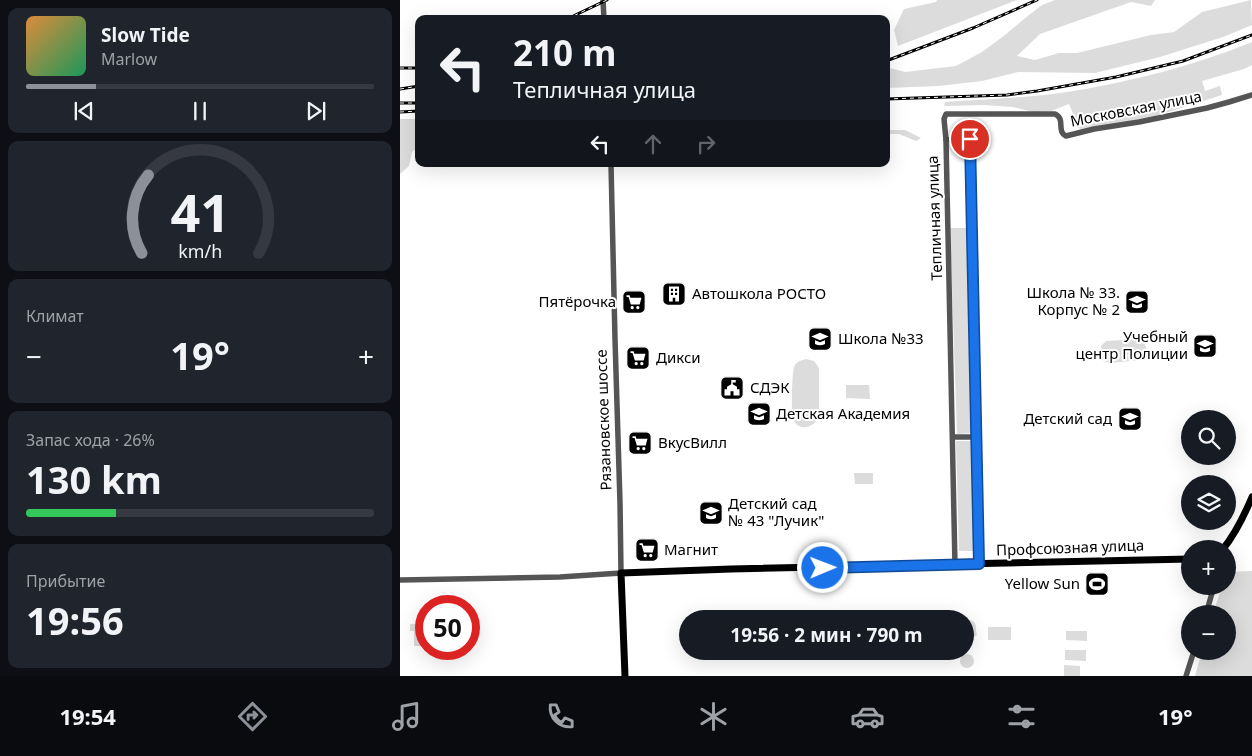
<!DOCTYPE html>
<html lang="ru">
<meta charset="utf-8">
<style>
:root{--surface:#171b24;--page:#20242c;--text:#f1f3f6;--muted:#9ea1a6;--line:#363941;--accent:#8c9099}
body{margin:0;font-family:"Noto Sans",sans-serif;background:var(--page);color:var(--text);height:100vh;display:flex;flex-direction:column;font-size:19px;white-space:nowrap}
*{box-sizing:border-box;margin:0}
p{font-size:16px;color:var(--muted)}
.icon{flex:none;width:28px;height:28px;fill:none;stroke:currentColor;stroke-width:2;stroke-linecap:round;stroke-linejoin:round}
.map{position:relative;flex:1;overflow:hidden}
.drawer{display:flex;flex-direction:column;gap:8px;padding:8px;background:#0d0f14;width:400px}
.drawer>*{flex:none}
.banner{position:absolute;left:15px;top:15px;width:475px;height:152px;border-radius:10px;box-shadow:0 5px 20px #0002;background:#171b24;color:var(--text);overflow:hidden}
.controls{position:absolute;left:781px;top:410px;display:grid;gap:10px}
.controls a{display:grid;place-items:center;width:55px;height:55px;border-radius:50%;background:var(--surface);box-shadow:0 5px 20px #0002;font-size:25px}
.speed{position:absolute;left:15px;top:595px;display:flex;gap:10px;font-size:25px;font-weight:700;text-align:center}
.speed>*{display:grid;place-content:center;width:65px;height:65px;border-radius:50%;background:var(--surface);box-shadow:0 5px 20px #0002;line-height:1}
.speed .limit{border:8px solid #d22;background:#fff;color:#111}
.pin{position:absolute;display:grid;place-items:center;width:42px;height:42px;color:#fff;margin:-21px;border:2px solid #fff;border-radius:50%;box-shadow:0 1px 5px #0007}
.me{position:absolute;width:55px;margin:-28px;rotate:89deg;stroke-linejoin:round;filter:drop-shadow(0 0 4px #0008)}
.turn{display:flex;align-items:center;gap:18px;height:105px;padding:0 15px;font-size:22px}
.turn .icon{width:65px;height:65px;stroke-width:2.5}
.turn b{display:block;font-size:35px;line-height:42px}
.lanes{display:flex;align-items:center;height:48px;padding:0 15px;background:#0003;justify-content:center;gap:25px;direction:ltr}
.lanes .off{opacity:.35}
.big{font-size:38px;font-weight:700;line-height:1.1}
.drawer .tile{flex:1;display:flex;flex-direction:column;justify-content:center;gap:8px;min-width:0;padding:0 18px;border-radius:10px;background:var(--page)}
.drawer .dial{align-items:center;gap:0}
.dial svg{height:130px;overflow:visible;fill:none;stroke:var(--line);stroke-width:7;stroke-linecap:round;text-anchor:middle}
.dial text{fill:var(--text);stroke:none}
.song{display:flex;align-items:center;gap:15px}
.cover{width:60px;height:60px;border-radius:8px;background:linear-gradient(135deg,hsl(30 70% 55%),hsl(150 70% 35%))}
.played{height:5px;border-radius:2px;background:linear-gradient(90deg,var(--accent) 20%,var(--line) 20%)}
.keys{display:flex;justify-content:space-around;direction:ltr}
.heat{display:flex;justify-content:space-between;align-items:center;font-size:28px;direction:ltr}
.charge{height:8px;border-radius:4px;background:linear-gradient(90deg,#34c759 26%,var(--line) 0)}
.trip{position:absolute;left:279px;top:610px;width:295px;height:50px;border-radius:25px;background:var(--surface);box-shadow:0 5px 20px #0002;font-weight:700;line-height:50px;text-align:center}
.dock{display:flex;height:80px;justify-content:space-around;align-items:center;background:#090b0e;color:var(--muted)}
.dock .icon{width:35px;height:35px}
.dock .on{color:var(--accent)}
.dock b{font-size:22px;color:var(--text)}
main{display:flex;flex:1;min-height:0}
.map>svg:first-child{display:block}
.green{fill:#dcdcdc}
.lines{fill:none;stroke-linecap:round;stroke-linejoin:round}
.minor{stroke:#555;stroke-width:5.5}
.major{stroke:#000;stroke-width:7}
.rail-casing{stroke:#000;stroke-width:3}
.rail{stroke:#fff;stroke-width:1;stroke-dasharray:4;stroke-linecap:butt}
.route-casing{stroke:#114b97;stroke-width:12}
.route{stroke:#1a73e8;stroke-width:9}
.labels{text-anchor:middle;stroke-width:4;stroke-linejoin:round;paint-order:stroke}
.street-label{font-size:15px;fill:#000;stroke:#fff}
.poi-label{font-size:15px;fill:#000;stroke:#fff;text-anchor:start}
</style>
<main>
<section class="drawer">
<div class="tile">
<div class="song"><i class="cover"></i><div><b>Slow Tide</b><p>Marlow</p></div></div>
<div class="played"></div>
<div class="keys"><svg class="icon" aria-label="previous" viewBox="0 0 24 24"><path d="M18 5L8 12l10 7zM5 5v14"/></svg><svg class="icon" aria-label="pause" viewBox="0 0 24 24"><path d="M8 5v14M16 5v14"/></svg><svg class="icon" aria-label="next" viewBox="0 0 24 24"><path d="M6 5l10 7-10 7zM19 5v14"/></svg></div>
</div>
<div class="tile dial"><svg viewBox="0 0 100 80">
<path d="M14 69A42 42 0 1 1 86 69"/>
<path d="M14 69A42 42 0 0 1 18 21" stroke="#8c9099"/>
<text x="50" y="56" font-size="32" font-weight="700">41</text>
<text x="50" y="72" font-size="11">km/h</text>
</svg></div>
<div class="tile"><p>Климат</p>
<div class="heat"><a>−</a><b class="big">19°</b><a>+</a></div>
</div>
<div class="tile"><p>Запас хода · 26%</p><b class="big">130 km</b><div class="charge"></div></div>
<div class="tile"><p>Прибытие</p><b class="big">19:56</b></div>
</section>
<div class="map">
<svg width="852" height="676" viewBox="0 0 852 676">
<rect width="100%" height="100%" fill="#fff"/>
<g class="green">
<polygon points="537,0 617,0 498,46 494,30 504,9 536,2"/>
<polygon points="655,0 755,0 751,6 731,2 640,34 617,56 635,60 659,53 677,53 751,35 774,32 802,12 851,0 852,25 823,37 760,57 695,73 618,72 582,81 539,86 486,88 486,67 505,72 556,66 582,52 605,35 624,19 642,5"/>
<path d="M852 42V65L844 69 802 81 805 91 820 86 822 95 743 120 680 130 669 104 651 111 633 112 613 107 584 105 544 106 545 102C586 99 627 98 667 92 731 82 793 66 852 42Z"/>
<polygon points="0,119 19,119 19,147 12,152 9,166 0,174"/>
<polygon points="486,130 505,130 521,138 516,141 499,134 486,134"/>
<polygon points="550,228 570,228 573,433 557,434"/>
<path d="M739 339C748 342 748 356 742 360L709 363 704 361 702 359 701 346 706 341Z"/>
<path d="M406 359 414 361 419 368V416C414 429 397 432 393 418 391 412 392 373 394 367 396 362 401 360 406 359Z"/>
<polygon points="446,385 469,385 470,399 446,398"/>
<polygon points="556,441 573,441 575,551 559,551"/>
<polygon points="454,473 473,473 473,484 455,484"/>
<polygon points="852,571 852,676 795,676 802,651 828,651 828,614 813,614 822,586 828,586 828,572"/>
<path d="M569 620C578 621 575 628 577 635L573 638 570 635 565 634V621Z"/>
<polygon points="26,623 26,646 14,646 14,631 10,631 10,624"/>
<rect x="588" y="627" width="23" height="13"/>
<polygon points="666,631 687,631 687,641 666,640"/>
<polygon points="665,650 686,650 686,661 665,660"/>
<circle cx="567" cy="661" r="7"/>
<polygon points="664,665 680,666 680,676 664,676"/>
</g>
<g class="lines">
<g class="minor">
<polyline points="203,0 204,19"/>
<path d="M546 140 544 119 546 114H655C666 119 656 131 666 136L694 129 739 122 807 108 829 102 852 95"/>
<polyline points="553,437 576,437"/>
<polyline points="555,565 546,140 570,139 579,564"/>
<polyline points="0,580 160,577 221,573 220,503 215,339 211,164"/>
<polyline points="806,614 814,586"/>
<polyline points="786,676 794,651"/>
</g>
<g class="major">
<path d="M823 549C836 533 844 516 852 497"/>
<polyline points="225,676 221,573 331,569 790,559"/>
</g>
<g class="rail-casing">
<g id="rail">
<polyline points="167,19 207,0"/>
<polyline points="486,61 573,28 637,0"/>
<polyline points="0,68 19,68"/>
<polyline points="0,89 19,86"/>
<polyline points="486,99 607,95 637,91 716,77 783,61 852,35"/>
<polyline points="0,103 19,103"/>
<polyline points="0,112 19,111"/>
</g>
</g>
<use href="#rail" class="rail"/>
</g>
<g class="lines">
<g class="route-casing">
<polyline id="route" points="423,568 579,564 570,139"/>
</g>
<use href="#route" class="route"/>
</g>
<defs>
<g id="building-square" transform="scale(1.25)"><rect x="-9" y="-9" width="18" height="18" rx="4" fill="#000" stroke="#fff"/><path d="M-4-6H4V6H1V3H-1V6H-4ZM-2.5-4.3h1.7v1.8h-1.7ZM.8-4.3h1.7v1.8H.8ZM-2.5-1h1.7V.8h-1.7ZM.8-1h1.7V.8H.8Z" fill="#fff"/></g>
<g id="supermarket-square" transform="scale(1.25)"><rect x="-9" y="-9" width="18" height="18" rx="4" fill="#000" stroke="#fff"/><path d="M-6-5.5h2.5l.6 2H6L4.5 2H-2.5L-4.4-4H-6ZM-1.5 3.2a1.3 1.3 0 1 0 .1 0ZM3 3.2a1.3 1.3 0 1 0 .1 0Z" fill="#fff"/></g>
<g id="school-square" transform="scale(1.25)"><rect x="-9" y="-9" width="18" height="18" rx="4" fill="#000" stroke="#fff"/><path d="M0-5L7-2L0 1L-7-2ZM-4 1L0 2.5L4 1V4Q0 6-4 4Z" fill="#fff"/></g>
<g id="university-square" transform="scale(1.25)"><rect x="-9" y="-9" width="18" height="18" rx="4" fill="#000" stroke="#fff"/><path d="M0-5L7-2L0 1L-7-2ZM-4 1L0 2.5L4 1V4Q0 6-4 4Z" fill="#fff"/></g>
<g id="civic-square" transform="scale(1.25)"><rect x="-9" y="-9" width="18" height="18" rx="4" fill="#000" stroke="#fff"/><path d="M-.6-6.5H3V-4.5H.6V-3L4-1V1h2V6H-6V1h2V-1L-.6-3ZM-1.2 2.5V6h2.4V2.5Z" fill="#fff"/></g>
<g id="stadium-square" transform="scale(1.25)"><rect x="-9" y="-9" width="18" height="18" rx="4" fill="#000" stroke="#fff"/><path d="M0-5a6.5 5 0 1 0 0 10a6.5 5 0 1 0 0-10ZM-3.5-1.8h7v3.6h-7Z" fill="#fff"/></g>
</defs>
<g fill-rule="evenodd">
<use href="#building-square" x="274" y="294"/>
<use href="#supermarket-square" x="234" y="302"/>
<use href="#school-square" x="737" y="302"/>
<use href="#school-square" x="420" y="339"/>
<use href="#university-square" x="805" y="346"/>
<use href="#supermarket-square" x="238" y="358"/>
<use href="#civic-square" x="332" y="388"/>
<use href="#school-square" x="359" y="414"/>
<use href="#school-square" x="730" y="419"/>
<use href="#supermarket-square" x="240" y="443"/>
<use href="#school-square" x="311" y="513"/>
<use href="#supermarket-square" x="247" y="550"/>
<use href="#stadium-square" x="697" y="584"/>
</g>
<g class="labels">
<g class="street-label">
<text transform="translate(736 109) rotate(-11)" y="5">Московская улица</text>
<text transform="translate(535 218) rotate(-92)" y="5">Тепличная улица</text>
<text transform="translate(204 420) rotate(-92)" y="5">Рязановское шоссе</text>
<text transform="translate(670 548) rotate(-2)" y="5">Профсоюзная улица</text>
</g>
<g class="poi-label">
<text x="720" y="298" text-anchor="end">Школа № 33.<tspan x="720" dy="17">Корпус № 2</tspan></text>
<text x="292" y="299">Автошкола РОСТО</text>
<text x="216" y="307" text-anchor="end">Пятёрочка</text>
<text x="788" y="342" text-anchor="end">Учебный<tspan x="788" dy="17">центр Полиции</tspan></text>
<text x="438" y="344">Школа №33</text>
<text x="256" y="363">Дикси</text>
<text x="350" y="393">СДЭК</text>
<text x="376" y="419">Детская Академия</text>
<text x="712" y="424" text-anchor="end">Детский сад</text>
<text x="258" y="448">ВкусВилл</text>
<text x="328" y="509">Детский сад<tspan x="328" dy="17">№ 43 "Лучик"</tspan></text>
<text x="264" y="555">Магнит</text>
<text x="680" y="589" text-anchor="end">Yellow Sun</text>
</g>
</g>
</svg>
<div class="controls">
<a><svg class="icon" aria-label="search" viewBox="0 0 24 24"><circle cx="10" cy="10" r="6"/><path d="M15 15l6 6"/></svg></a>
<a><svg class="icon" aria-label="layers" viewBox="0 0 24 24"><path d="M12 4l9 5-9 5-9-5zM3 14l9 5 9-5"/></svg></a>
<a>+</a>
<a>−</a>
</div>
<div class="speed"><div class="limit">50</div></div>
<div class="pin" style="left:570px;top:139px;background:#d93025"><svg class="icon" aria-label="arrive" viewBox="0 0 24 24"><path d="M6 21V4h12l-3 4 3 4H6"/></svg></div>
<svg class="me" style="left:423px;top:568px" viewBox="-20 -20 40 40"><circle r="17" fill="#1a73e8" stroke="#fff" stroke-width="3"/><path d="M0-11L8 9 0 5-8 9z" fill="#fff"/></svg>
<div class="trip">19:56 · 2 мин · 790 m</div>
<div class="banner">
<div class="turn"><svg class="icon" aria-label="left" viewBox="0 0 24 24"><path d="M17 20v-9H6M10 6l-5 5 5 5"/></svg><div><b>210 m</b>Тепличная улица</div></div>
<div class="lanes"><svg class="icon" aria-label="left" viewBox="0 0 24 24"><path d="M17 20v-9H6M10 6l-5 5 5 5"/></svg><svg class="icon off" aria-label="ahead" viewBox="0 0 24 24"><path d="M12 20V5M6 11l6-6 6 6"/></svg><svg class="icon off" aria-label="right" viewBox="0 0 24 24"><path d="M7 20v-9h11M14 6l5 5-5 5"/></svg></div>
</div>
</div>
</main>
<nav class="dock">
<b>19:54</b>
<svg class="icon on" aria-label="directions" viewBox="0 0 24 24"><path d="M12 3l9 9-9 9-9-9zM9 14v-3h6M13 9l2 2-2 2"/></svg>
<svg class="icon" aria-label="music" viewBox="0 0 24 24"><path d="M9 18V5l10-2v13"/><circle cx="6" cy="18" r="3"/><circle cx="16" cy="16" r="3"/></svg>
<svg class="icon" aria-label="phone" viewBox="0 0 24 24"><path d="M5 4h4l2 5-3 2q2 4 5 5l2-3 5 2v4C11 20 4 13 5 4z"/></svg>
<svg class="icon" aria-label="climate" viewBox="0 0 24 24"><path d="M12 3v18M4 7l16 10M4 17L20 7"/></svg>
<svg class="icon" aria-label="car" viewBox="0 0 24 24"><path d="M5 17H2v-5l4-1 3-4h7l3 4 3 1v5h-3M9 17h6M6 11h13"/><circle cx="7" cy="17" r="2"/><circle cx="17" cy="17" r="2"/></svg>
<svg class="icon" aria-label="filters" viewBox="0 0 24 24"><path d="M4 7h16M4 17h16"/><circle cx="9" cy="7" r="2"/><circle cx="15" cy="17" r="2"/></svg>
<b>19°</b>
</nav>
